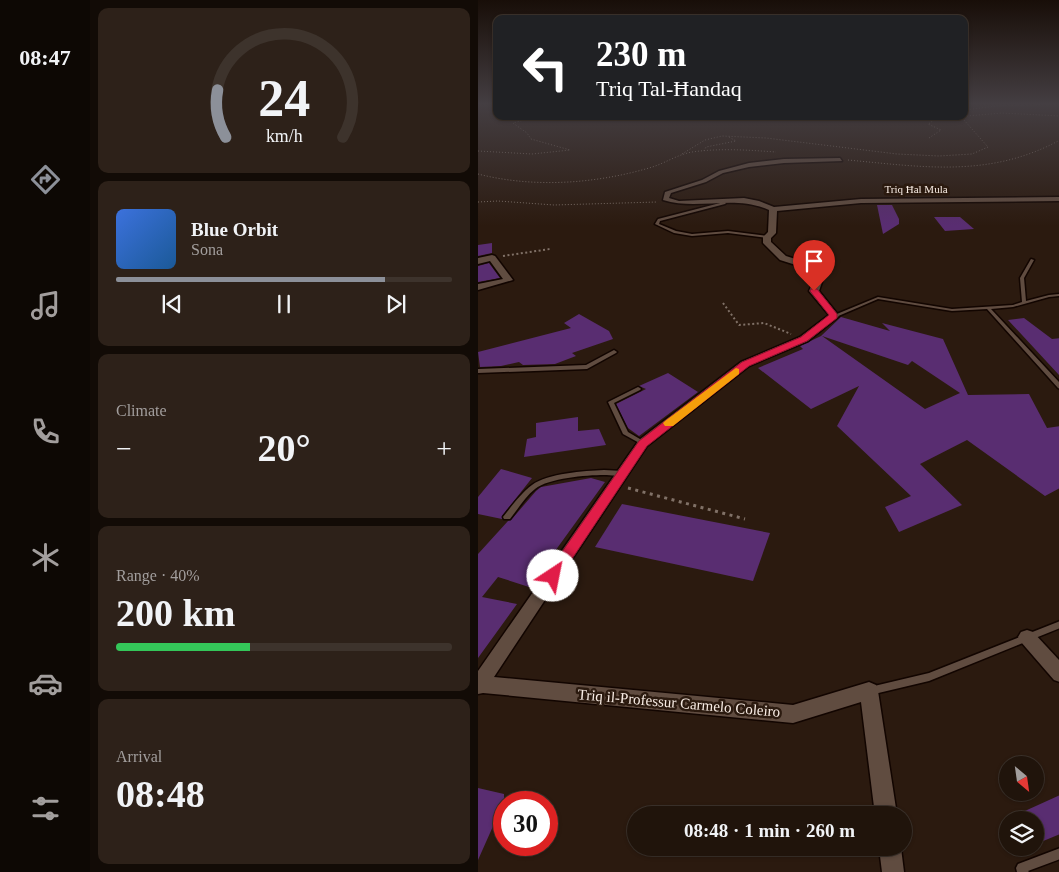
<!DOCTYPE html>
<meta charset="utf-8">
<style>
:root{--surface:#20140b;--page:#2d2119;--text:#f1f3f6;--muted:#a29e9d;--line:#3d332c;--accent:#8c9099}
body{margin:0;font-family:Georgia,serif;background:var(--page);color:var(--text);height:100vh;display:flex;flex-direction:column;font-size:19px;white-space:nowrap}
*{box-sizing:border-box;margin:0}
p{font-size:16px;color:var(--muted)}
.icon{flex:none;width:28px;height:28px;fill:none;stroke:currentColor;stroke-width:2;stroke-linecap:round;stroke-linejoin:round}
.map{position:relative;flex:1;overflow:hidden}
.sheet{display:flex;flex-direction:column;gap:8px;padding:8px;background:#120b06;width:388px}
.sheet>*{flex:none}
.guide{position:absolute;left:15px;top:15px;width:475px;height:105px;border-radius:10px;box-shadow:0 1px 4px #0004,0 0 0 1px var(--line);background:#202124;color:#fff;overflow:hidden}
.needle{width:32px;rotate:151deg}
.buttons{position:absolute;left:521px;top:756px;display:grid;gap:10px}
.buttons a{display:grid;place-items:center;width:45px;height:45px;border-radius:50%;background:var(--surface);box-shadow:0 1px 4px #0004,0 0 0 1px var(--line);font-size:25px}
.speed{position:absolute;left:15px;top:791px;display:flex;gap:10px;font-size:25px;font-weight:700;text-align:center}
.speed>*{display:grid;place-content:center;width:65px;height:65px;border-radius:50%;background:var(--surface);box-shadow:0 1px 4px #0004,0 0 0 1px var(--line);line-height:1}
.speed .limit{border:8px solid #d22;background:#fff;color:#111}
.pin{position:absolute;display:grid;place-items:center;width:42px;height:42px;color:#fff;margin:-51px -21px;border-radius:50% 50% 50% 0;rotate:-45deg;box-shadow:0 0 5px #0007}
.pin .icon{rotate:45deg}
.me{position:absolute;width:55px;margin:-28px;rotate:34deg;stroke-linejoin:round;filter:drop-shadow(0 0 4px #0008)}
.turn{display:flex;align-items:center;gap:18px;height:105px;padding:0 20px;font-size:22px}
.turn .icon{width:65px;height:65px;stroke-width:2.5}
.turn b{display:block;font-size:35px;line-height:42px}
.big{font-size:38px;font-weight:600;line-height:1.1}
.sheet .card{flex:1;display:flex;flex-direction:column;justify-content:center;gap:8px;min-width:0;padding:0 18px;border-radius:10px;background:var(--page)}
.sheet .dial{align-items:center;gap:0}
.dial svg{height:130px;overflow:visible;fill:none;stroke:var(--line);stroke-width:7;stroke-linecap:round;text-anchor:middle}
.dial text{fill:var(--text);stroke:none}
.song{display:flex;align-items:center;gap:15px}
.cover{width:60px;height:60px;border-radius:8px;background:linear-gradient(135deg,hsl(220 70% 55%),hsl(210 70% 35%))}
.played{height:5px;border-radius:2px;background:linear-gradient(90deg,var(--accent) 80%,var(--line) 80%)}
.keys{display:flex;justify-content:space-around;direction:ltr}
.heat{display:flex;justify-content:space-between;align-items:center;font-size:28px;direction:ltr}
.charge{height:8px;border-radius:4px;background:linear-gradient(90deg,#34c759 40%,var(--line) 0)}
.trip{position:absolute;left:149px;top:806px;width:285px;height:50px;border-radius:25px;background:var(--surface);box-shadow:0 1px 4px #0004,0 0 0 1px var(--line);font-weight:600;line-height:50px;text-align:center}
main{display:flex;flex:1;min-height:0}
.menu{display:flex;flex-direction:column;width:90px;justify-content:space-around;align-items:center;background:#0d0804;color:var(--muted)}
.menu .icon{width:35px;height:35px}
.menu .selected{color:var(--accent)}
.menu b{font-size:22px;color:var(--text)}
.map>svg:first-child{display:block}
.building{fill:#592d71;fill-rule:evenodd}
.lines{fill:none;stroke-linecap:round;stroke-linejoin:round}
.service-casing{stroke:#120500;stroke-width:3}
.minor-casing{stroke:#120500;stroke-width:3}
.path-far2{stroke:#807167;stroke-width:1;stroke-dasharray:1 2;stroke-linecap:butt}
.path-far1{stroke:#807167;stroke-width:2;stroke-dasharray:2 2.5;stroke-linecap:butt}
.path{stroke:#807167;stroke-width:3;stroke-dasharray:3 4.5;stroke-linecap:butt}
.service{fill:#604c40;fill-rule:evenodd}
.minor{fill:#604c40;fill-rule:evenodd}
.route{fill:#e11d48;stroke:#92132f}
.slow{fill:#f59e0b}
.labels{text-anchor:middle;stroke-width:5;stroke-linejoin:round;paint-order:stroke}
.far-street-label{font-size:11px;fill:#f8ece4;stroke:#2b1a0f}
.near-street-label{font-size:15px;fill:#f8ece4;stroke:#2b1a0f}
</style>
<main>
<nav class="menu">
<b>08:47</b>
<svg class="icon selected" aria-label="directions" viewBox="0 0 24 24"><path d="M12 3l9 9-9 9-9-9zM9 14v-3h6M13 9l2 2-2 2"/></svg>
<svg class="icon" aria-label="music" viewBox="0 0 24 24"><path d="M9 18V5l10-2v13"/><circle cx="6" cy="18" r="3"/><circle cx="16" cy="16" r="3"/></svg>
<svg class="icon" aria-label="phone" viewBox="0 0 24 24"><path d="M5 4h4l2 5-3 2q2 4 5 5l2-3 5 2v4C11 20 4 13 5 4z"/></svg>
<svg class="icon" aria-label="climate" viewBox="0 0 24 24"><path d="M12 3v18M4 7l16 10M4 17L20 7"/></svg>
<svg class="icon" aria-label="car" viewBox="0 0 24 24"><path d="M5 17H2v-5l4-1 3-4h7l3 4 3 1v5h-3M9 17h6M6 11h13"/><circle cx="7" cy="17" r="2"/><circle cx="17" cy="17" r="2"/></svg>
<svg class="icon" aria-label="filters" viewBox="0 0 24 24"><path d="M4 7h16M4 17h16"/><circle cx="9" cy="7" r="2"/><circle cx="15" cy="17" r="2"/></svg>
</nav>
<section class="sheet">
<div class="card dial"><svg viewBox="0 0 100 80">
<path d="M14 69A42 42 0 1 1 86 69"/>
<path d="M14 69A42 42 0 0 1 9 40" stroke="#8c9099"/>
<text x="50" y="56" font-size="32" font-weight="700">24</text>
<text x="50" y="72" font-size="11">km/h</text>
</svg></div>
<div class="card">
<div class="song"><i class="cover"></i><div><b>Blue Orbit</b><p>Sona</p></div></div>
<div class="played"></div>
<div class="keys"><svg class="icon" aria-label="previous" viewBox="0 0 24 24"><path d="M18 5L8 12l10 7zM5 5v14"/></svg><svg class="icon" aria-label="pause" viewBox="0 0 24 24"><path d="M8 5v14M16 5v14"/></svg><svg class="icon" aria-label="next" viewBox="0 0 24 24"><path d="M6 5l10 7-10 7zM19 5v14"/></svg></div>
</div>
<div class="card"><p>Climate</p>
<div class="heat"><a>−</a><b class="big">20°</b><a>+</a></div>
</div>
<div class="card"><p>Range · 40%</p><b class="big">200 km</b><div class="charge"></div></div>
<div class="card"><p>Arrival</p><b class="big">08:48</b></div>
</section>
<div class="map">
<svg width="582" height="872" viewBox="0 0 582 872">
<rect width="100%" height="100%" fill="#2b1a0f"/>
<g class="building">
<polygon points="399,205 414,205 421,219 421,224 405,234"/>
<polygon points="456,217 482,217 496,229 467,231"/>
<polygon points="14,243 14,253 0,256 0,245"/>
<polygon points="11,263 22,278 0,282 0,266"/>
<polygon points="101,314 131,331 135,339 94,353 98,356 77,364 45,365 41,362 23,366 2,367 0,352 93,328 86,323"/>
<path d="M363 317 412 331 404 323 465 339 490 395 551 394 569 428 582 426V488L567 496 489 440 442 464 484 505 421 532 407 507 433 496 359 426 381 386 333 409 280 368 325 349 322 346 343 336ZM344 336 430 365 434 361 482 393 447 409Z"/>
<polygon points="546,318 574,339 582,338 582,376 530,320"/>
<polygon points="190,373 220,392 161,436 150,428 138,404 168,389 161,386"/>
<polygon points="100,417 100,431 121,429 128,445 46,457 49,439 58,437 58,423"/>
<polygon points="23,469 54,478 24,516 24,519 0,514 0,497"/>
<polygon points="113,478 127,482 51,587 20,577 4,597 39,604 0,658 0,554 30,521 33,520 58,491 63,487"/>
<polygon points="144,504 292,533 275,581 117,547"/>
<polygon points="0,788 26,794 26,825 16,824 0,860"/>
<polygon points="582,795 582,834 558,844 558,820 527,820"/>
</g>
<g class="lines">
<g class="service-casing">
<g id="service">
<polygon points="246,202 248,203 247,204 182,221 181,224 198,231 214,234 250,231 289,236 291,237 290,238 250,233 214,236 196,233 177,224 180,219"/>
<polygon points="553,259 556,260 546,278 548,301 571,295 582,294 582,296 571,297 535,307 513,309 582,383 582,389 580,388 509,309 474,311 400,299 358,317 356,317 354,316 400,297 474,309 535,305 544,302 542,278"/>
<polygon points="136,350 139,352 138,353 109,369 0,373 0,369 108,365"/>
<polygon points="160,387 162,388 163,389 162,390 136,403 150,432 167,442 168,443 167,444 165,445 145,434 130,402"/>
<path d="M126 470 145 471 148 473C143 477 133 475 126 475 108 475 71 478 57 489 47 497 40 509 32 519H26L25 517C33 507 44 492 54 485 70 473 106 471 126 470Z"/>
<polygon points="582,621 582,628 451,681 392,695 389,694 387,691 389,688 392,687 451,673"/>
<polygon points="582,848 582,859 550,871 551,872 539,872 538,868 540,864"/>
</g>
</g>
<g class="minor-casing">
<g id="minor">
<path d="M362 158 364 161 306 163 271 167 245 173 228 182 193 193 191 198 201 201 266 198 281 201 296 207 383 199 582 197V201L383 203 299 211 298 233 293 238V242L308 256 327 262 344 282 341 291 361 316 330 341 271 366 169 446 16 677 315 705 391 682 398 685 400 691 419 815H397L383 702 315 723 5 693 0 694V671L161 440 263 362 322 337 351 315 331 291 335 282 321 266 302 260 285 243V237L290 232 291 210C255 194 221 211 185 200L187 192 224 180 241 171 271 163 306 159Z"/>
<polygon points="14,255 17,256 35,280 0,290 0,284 25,279 12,261 0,264 0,258"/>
<polygon points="549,630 555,632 582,661 582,682 576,680 543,642 540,637 543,632"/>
<polygon points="401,848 423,848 426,872 404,872"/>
</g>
</g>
<g class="path-far2">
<polyline points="486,110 519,106 582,104"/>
<polyline points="451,138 463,130 450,124 454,122 452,119 467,116"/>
<polyline points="0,151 54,154 92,150 53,139 49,133 35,123 62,116"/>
<polyline points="226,151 228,147 258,141 251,137"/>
<polyline points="204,154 227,140 244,136 288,138 419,154 461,156 494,154 510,147 486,120 489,116 524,113 582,116"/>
<path d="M370 160C446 167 512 178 582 140"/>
<path d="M0 174C55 188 116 184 171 168 186 164 198 155 214 152 242 148 270 150 298 152"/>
<polyline points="0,202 20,201 76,205 179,202"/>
</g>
<g class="path-far1">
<polyline points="25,256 72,249"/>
<polyline points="245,303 261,325 286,323 313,334"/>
</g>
<polyline class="path" points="150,488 267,519"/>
<use href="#service" class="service"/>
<use href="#minor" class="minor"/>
</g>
<linearGradient id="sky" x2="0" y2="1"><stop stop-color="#180e08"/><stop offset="0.46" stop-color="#443e42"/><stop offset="1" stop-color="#443e42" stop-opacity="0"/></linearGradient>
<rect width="582" height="226" fill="url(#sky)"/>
<polygon class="route" points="333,289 339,289 359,314 359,318 329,341 271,366 169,446 80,580 75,582 70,580 68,576 70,572 161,441 264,362 323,337 351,315 332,291"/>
<polygon class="slow" points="258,368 261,369 261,374 195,426 187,426 185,423 187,421"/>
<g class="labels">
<g class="far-street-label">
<text x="438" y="193">Triq Ħal Mula</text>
</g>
<g class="near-street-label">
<text transform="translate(201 703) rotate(5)" y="5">Triq il-Professur Carmelo Coleiro</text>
</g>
</g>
</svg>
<div class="buttons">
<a><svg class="needle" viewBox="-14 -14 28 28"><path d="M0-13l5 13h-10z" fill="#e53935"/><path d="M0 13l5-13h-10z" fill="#a29e9d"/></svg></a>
<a><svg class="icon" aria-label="layers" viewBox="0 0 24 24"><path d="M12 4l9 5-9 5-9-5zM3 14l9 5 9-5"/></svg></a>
</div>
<div class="speed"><div class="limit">30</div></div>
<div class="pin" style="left:336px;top:291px;background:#d93025"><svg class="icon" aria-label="arrive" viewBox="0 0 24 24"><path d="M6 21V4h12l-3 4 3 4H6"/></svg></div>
<svg class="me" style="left:75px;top:576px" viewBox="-20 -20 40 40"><circle r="19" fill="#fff"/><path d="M0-13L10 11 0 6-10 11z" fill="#e11d48"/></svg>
<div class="trip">08:48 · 1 min · 260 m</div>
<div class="guide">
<div class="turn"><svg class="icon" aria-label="left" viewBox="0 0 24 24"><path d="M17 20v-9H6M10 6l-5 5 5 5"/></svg><div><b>230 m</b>Triq Tal-Ħandaq</div></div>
</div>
</div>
</main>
